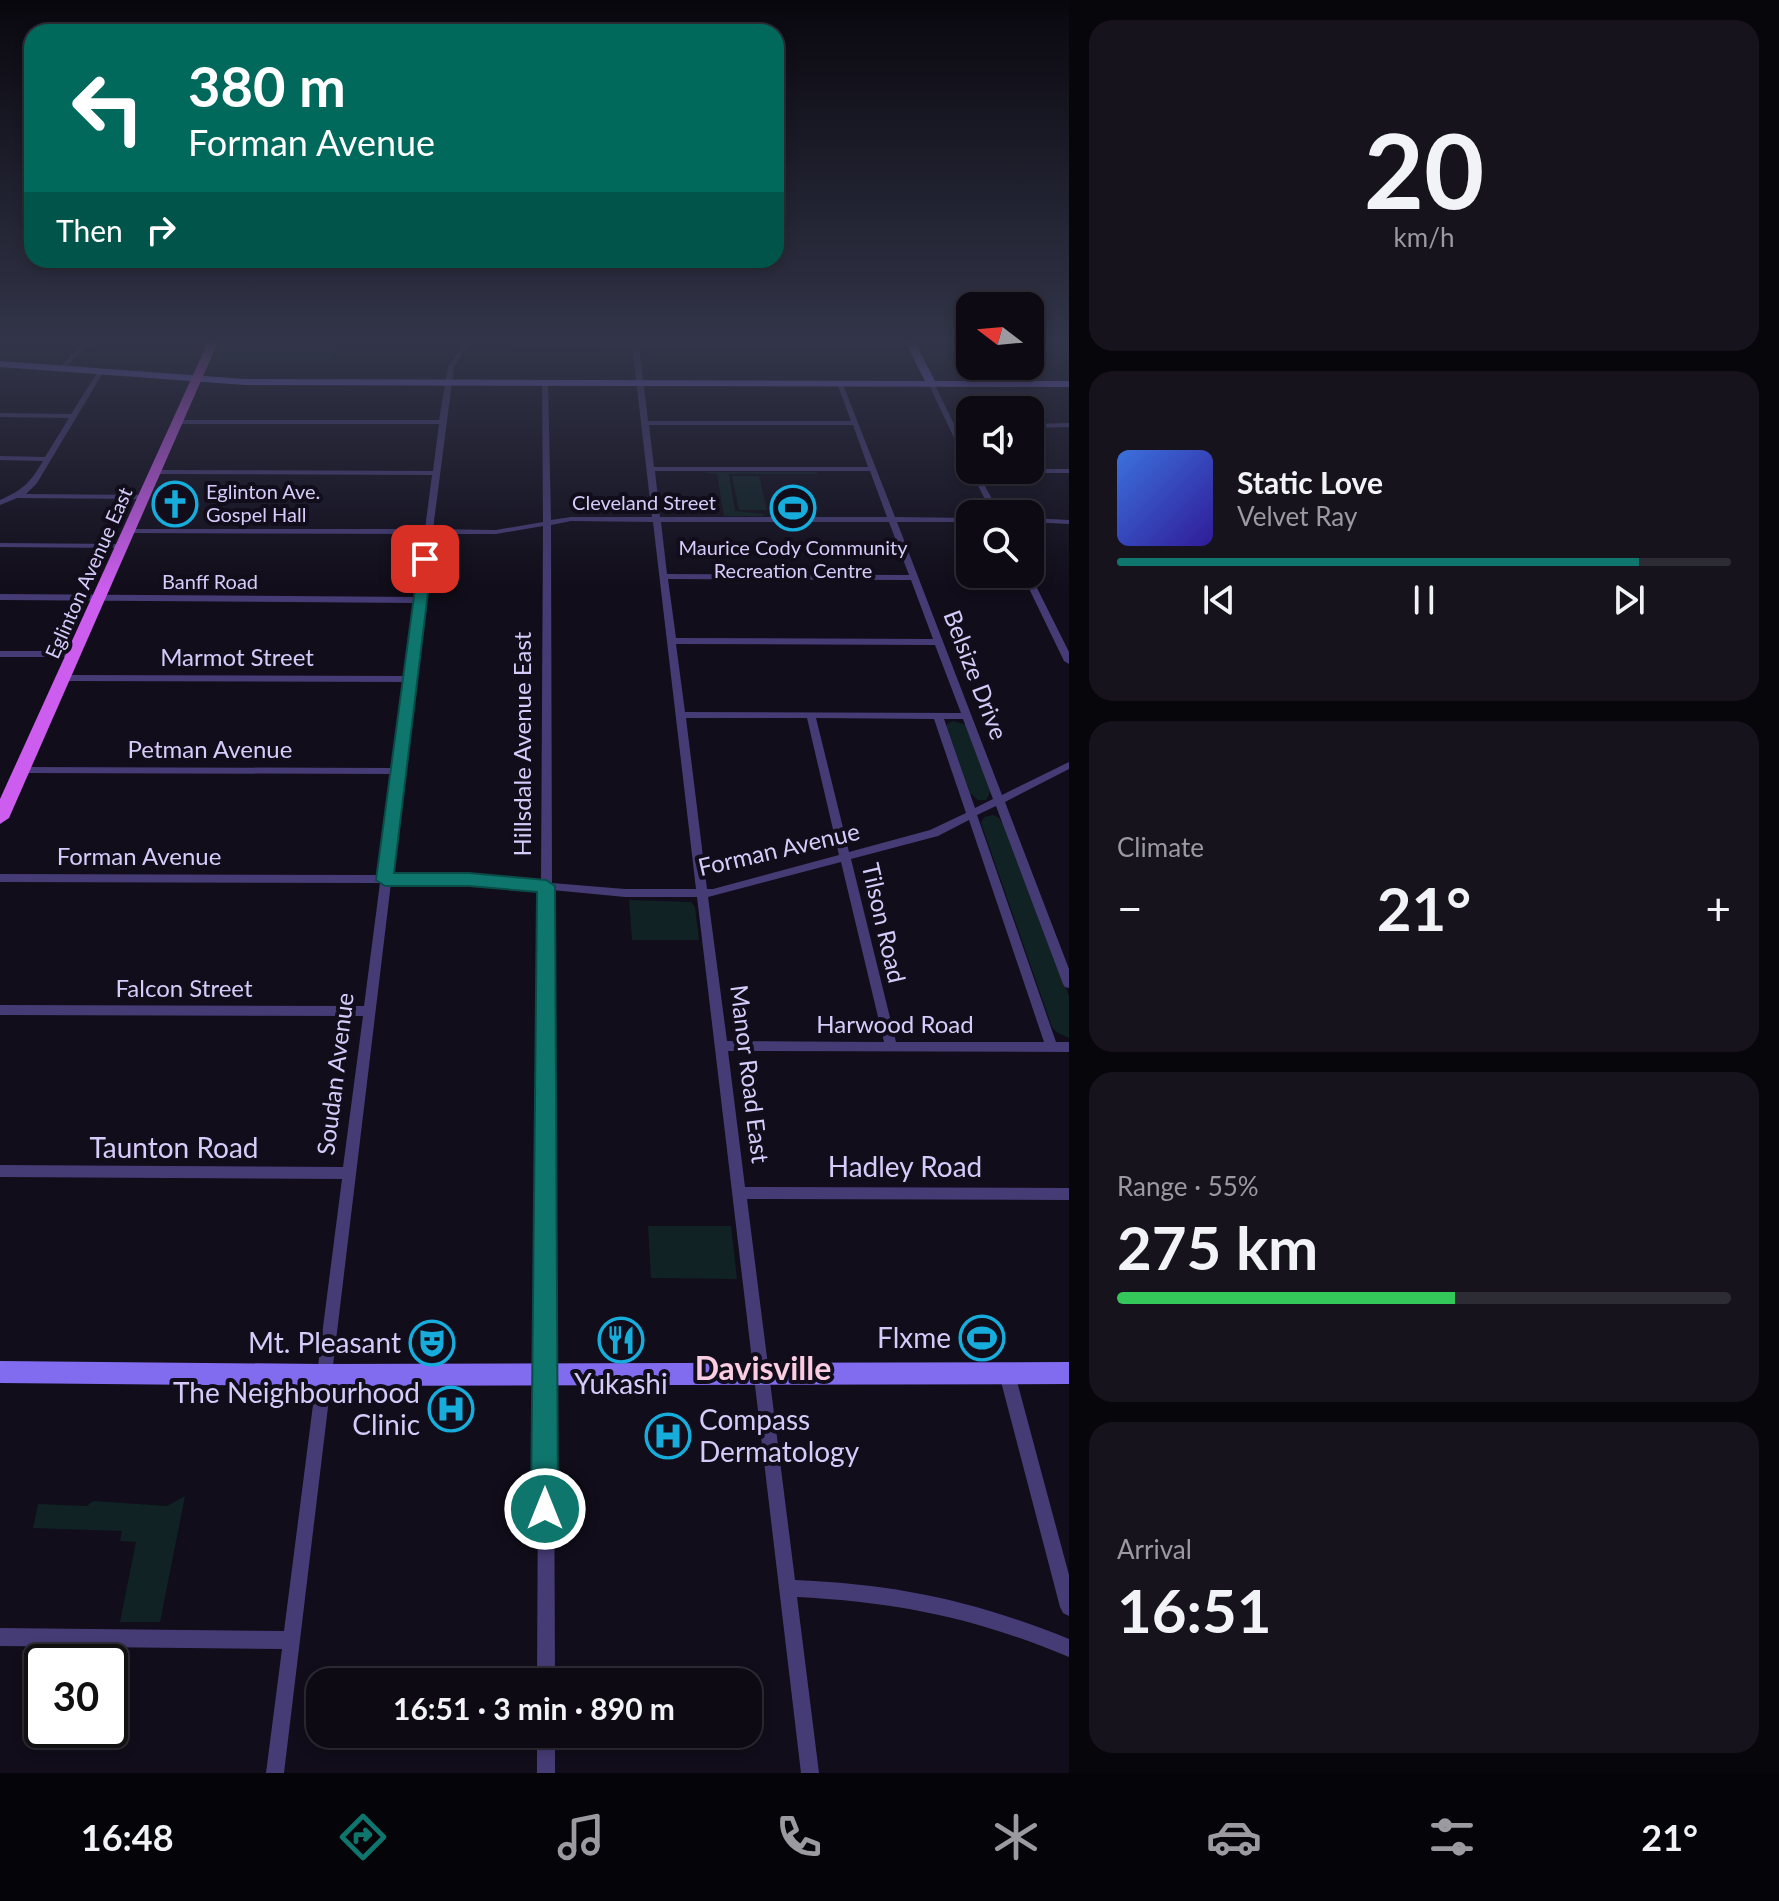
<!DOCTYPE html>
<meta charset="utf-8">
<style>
:root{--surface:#0d0a14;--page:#16131d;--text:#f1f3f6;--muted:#9a9aa0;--line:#2d2b34;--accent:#0f766e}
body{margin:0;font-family:Lato,sans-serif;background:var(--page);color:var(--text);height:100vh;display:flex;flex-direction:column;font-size:30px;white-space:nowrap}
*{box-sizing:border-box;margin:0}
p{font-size:26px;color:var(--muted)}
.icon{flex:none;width:44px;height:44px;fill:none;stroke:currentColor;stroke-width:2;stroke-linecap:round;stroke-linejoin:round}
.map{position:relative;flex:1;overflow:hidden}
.panel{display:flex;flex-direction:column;gap:20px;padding:20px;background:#07060b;width:710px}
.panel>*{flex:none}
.banner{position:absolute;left:24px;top:24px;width:760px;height:244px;border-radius:24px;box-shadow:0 4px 12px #0003,0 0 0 2px var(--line);background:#00695c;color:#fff;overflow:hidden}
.needle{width:52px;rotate:286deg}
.buttons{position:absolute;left:956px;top:292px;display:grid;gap:16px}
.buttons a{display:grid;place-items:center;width:88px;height:88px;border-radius:16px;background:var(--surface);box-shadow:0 4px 12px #0003,0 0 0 2px var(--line);font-size:40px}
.speed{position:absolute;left:24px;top:1644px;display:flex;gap:16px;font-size:40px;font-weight:700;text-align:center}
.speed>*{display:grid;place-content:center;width:104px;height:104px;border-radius:50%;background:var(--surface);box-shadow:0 4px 12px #0003,0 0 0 2px var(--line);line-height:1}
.speed .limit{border:4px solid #111;border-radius:12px;background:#fff;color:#111}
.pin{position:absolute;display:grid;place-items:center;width:68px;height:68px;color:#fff;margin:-34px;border-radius:16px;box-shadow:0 4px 12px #0006}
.me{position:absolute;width:88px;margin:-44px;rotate:0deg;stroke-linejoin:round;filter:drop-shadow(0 0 6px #0008)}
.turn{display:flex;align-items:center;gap:28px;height:168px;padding:0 32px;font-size:36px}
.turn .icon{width:104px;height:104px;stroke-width:2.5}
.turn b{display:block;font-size:56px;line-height:68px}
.then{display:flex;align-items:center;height:76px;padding:0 32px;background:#0003;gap:16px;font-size:30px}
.big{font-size:60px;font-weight:700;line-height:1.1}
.panel .widget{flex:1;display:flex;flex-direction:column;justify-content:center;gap:12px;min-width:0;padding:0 28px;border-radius:24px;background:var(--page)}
.panel .dial{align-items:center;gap:0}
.dial b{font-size:104px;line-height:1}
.song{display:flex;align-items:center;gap:24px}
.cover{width:96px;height:96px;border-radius:12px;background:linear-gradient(135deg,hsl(220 70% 55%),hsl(250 70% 35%))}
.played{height:8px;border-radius:4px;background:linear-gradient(90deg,var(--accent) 85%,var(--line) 85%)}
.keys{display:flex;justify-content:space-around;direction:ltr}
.heat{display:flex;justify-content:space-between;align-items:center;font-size:44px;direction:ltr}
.charge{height:12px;border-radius:6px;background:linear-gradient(90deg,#34c759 55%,var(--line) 0)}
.trip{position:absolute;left:306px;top:1668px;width:456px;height:80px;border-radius:24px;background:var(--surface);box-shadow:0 4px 12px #0003,0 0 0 2px var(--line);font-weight:700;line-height:80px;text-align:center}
.menu{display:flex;height:128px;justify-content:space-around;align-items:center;background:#050408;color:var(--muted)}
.menu .icon{width:56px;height:56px}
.menu .on{color:var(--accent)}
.menu b{font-size:36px;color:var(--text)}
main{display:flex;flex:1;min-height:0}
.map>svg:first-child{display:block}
.green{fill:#102224}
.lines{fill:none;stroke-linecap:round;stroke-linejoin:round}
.street{fill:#463c75;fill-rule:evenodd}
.secondary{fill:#816cf0;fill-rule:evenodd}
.primary{fill:#cc5def;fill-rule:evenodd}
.route{fill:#0f766e;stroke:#0a4d48;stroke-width:2}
.labels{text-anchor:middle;stroke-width:8;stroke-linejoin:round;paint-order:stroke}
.far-poi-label{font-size:20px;fill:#d7cbfa;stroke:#110d1a;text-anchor:start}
.far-street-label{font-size:20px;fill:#d7cbfa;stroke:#110d1a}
.street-label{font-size:24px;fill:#d7cbfa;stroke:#110d1a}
.near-street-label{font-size:28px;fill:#d7cbfa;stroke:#110d1a}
.near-poi-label{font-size:28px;fill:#d7cbfa;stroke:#110d1a;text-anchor:end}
.near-neighbourhood-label{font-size:32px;font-weight:bold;fill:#facde3;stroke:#110d1a}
</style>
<main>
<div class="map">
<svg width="1069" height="1773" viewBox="0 0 1069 1773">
<rect width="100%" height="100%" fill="#110d1a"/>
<g class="green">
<polygon points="222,342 337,342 332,361 222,360 213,366"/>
<polygon points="701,472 816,472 818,474 729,474 735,511 765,514 762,516 724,516 717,474"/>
<polygon points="732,476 759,476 767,510 739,510"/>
<polygon points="953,721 967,725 991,790 986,800 978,800 970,793 947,728 947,724"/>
<polygon points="993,815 999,818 1007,830 1069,996 1069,1038 1058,1033 1052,1027 981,823 984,817"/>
<polygon points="629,900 691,902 695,907 699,940 632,940"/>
<polygon points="648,1226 731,1226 737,1279 651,1278"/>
<polygon points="185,1496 160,1622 120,1622 136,1542 120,1541 122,1531 33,1528 38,1504 87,1506 93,1501 167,1506"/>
</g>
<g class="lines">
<g class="street">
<polygon points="84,342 91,342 64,369 60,369 60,367"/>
<path d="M464 342H470L454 367 433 529 496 530 543 522 542 382 545 380 548 382 551 520 571 517H652L632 345 490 344 487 342 913 343 914 344 911 346 639 345 648 421H851L837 383 842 382 895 517 970 518V522H897L1002 795 1069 762V769L1005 802 1069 969V988L1065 987 1063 984 996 806 977 815 1056 1042H1069V1052L728 1051 745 1187 1069 1188V1200L747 1199 795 1580C896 1584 975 1601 1069 1639V1657C976 1618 897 1602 797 1597L819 1773H801L697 897H625L552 890 555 1682H537L541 889 469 883H391L284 1773H266L282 1649 0 1646V1628L284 1631 342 1179 0 1177V1165L343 1167 363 1016 0 1015V1005L364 1006 380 883 0 882V874L381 875 394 774 22 773 17 770 22 767 395 768 406 682 65 681 60 678 65 675 407 676 416 603 0 600V594L417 597 425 534 128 533 124 531 128 529H425L432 475 155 474 151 472 155 470 433 471 439 424H178L174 422 178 420H439L448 367ZM649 425H853L868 467H654ZM655 471H870L887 517H660ZM571 521 653 522 696 889H625L552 883 551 525ZM661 522H889L909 575 667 574ZM543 526 541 882 469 875H392L433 534H496ZM668 579 911 580 933 639 676 638ZM676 644 935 645 961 713 685 712ZM686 718H807L839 855 713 889H707ZM816 718 934 719 966 813 930 830 849 852ZM944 719H963L993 799 975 808ZM969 820 1044 1042H896L851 859 938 836ZM841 862 884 1042 727 1041 708 897Z"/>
<path d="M99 370 104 371 37 483 26 494 144 495H147V499L17 498 0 505V500C23 490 30 483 43 461L0 460V456L45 457 69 418 0 417V413L71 414Z"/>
<polygon points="929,382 934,383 954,424 970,424 970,428 957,428 970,455 970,465 966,463 928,383"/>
<polygon points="1069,423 1069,427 1030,428 1030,424"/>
<polygon points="970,469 1069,469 1069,473 978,473 1000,514 992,514"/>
<polygon points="1030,518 1069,520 1069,524 1030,522"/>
<polygon points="0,543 121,544 125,546 121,548 0,547"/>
<polygon points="1022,574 1030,574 1069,652 1069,664 1064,661"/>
<polygon points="0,651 76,651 81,654 76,657 0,657"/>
<polygon points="1007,1367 1012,1369 1015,1374 1069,1575 1069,1616 1063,1613 1060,1607 999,1374 1002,1369"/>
<rect x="537" y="1734" width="18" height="39"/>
</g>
<g class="secondary">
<polygon points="905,342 915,342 935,381 1069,381 1069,387 245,385 0,367 0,361 245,379 925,381"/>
<polygon points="0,1361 322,1364 1069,1362 1069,1384 322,1386 0,1383"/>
</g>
<polygon class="primary" points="208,342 218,342 9,818 0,824 0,799"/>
</g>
<linearGradient id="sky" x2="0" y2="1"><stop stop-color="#09070e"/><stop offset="0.58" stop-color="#323549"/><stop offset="1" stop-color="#323549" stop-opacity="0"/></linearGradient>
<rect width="1069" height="590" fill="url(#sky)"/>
<polygon class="route" points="425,555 432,559 394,873 469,873 546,880 555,886 558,1509 554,1519 545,1523 535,1519 531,1509 537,892 469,886 385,886 376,880 419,559"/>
<defs>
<g id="church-ring" transform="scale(2.3)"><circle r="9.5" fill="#110d1a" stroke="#16acdb" stroke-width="1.5"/><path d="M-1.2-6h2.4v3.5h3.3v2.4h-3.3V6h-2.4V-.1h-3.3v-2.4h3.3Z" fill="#16acdb"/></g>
<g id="stadium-ring" transform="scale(2.3)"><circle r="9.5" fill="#110d1a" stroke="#16acdb" stroke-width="1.5"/><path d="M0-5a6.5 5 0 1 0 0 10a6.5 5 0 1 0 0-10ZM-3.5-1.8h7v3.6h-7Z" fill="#16acdb"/></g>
<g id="restaurant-ring" transform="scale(2.3)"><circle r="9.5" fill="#110d1a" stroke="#16acdb" stroke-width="1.5"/><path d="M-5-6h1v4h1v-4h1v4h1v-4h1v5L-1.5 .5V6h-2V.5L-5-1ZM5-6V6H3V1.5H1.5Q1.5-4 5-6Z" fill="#16acdb"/></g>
<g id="theatre-ring" transform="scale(2.3)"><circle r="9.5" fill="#110d1a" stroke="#16acdb" stroke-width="1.5"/><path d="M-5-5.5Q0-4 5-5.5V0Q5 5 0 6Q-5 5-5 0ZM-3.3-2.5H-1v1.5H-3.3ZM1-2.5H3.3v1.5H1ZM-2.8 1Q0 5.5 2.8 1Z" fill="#16acdb"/></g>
<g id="hospital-ring" transform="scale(2.3)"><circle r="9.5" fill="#110d1a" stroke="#16acdb" stroke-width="1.5"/><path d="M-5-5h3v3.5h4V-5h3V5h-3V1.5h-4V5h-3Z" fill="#16acdb"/></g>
</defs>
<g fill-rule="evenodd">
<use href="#church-ring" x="175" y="504"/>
<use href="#stadium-ring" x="793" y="508"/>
<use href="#stadium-ring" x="982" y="1338"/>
<use href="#restaurant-ring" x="621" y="1340"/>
<use href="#theatre-ring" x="432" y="1343"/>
<use href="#hospital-ring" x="451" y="1409"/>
<use href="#hospital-ring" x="668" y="1436"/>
</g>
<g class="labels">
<g class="far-poi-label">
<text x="206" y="499">Eglinton Ave.<tspan x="206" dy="23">Gospel Hall</tspan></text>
<text x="793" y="555" text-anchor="middle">Maurice Cody Community<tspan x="793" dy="23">Recreation Centre</tspan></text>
</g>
<g class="far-street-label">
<text x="644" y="510">Cleveland Street</text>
<text transform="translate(89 573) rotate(-66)" y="7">Eglinton Avenue East</text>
<text x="210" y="589">Banff Road</text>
</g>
<g class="street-label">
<text x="237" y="666">Marmot Street</text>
<text transform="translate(975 675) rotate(69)" y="8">Belsize Drive</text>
<text transform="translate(523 744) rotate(-90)" y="8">Hillsdale Avenue East</text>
<text x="210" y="758">Petman Avenue</text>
<text transform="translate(779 850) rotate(-13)" y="8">Forman Avenue</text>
<text x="139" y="865">Forman Avenue</text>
<text transform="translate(883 923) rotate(77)" y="8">Tilson Road</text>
<text x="184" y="997">Falcon Street</text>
<text x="895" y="1033">Harwood Road</text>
<text transform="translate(336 1074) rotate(-83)" y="8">Soudan Avenue</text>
<text transform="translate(749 1074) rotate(83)" y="8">Manor Road East</text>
</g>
<g class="near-street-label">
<text x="174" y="1158">Taunton Road</text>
<text x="905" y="1177">Hadley Road</text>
</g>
<g class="near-poi-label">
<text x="951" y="1348">Flxme</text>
<text x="401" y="1353">Mt. Pleasant</text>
<text x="621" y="1394" text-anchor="middle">Yukashi</text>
<text x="420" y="1403">The Neighbourhood<tspan x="420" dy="32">Clinic</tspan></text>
<text x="699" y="1430" text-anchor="start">Compass<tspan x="699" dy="32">Dermatology</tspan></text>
</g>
<g class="near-neighbourhood-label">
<text x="763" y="1380">Davisville</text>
</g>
</g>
</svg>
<div class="buttons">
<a><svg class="needle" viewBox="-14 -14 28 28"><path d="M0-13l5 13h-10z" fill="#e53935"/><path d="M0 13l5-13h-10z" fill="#9a9aa0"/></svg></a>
<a><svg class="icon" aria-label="sound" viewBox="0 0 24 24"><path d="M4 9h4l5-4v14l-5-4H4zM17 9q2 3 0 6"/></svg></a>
<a><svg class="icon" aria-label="search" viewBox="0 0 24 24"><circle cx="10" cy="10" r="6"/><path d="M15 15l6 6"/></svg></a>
</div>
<div class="speed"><div class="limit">30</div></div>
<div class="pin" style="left:425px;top:559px;background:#d93025"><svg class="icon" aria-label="arrive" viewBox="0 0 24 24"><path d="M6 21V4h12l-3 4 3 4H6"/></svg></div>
<svg class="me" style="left:545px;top:1509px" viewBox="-20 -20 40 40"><circle r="17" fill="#0f766e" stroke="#fff" stroke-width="3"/><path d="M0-11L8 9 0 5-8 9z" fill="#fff"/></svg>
<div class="trip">16:51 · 3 min · 890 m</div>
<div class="banner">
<div class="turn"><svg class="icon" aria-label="left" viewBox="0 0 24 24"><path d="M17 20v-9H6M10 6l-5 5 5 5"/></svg><div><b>380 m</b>Forman Avenue</div></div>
<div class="then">Then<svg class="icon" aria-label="right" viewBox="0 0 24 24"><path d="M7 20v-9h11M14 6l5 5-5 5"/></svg></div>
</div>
</div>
<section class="panel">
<div class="widget dial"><b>20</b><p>km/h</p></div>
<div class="widget">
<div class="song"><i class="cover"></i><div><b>Static Love</b><p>Velvet Ray</p></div></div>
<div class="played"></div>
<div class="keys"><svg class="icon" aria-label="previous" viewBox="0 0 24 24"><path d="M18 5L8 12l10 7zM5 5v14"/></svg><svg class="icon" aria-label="pause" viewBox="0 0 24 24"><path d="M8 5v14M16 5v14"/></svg><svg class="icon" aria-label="next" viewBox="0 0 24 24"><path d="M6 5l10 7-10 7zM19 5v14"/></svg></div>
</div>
<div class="widget"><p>Climate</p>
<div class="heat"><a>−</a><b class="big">21°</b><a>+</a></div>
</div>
<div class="widget"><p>Range · 55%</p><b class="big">275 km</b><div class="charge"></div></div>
<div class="widget"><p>Arrival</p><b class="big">16:51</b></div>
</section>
</main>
<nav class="menu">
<b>16:48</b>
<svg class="icon on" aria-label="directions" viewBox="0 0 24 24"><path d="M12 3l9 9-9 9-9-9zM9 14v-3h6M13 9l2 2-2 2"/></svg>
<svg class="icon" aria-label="music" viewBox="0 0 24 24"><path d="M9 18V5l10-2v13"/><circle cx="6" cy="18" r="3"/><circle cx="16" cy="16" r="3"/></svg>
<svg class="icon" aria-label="phone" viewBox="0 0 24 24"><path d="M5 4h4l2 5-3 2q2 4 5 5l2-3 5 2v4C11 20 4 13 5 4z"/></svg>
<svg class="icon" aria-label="climate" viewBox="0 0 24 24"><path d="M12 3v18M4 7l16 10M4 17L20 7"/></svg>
<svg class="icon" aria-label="car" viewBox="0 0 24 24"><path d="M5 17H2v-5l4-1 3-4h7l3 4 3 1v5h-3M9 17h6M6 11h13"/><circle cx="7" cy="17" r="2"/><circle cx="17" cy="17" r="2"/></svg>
<svg class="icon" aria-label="filters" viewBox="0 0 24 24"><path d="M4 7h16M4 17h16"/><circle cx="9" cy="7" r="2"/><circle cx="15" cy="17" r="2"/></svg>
<b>21°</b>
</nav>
